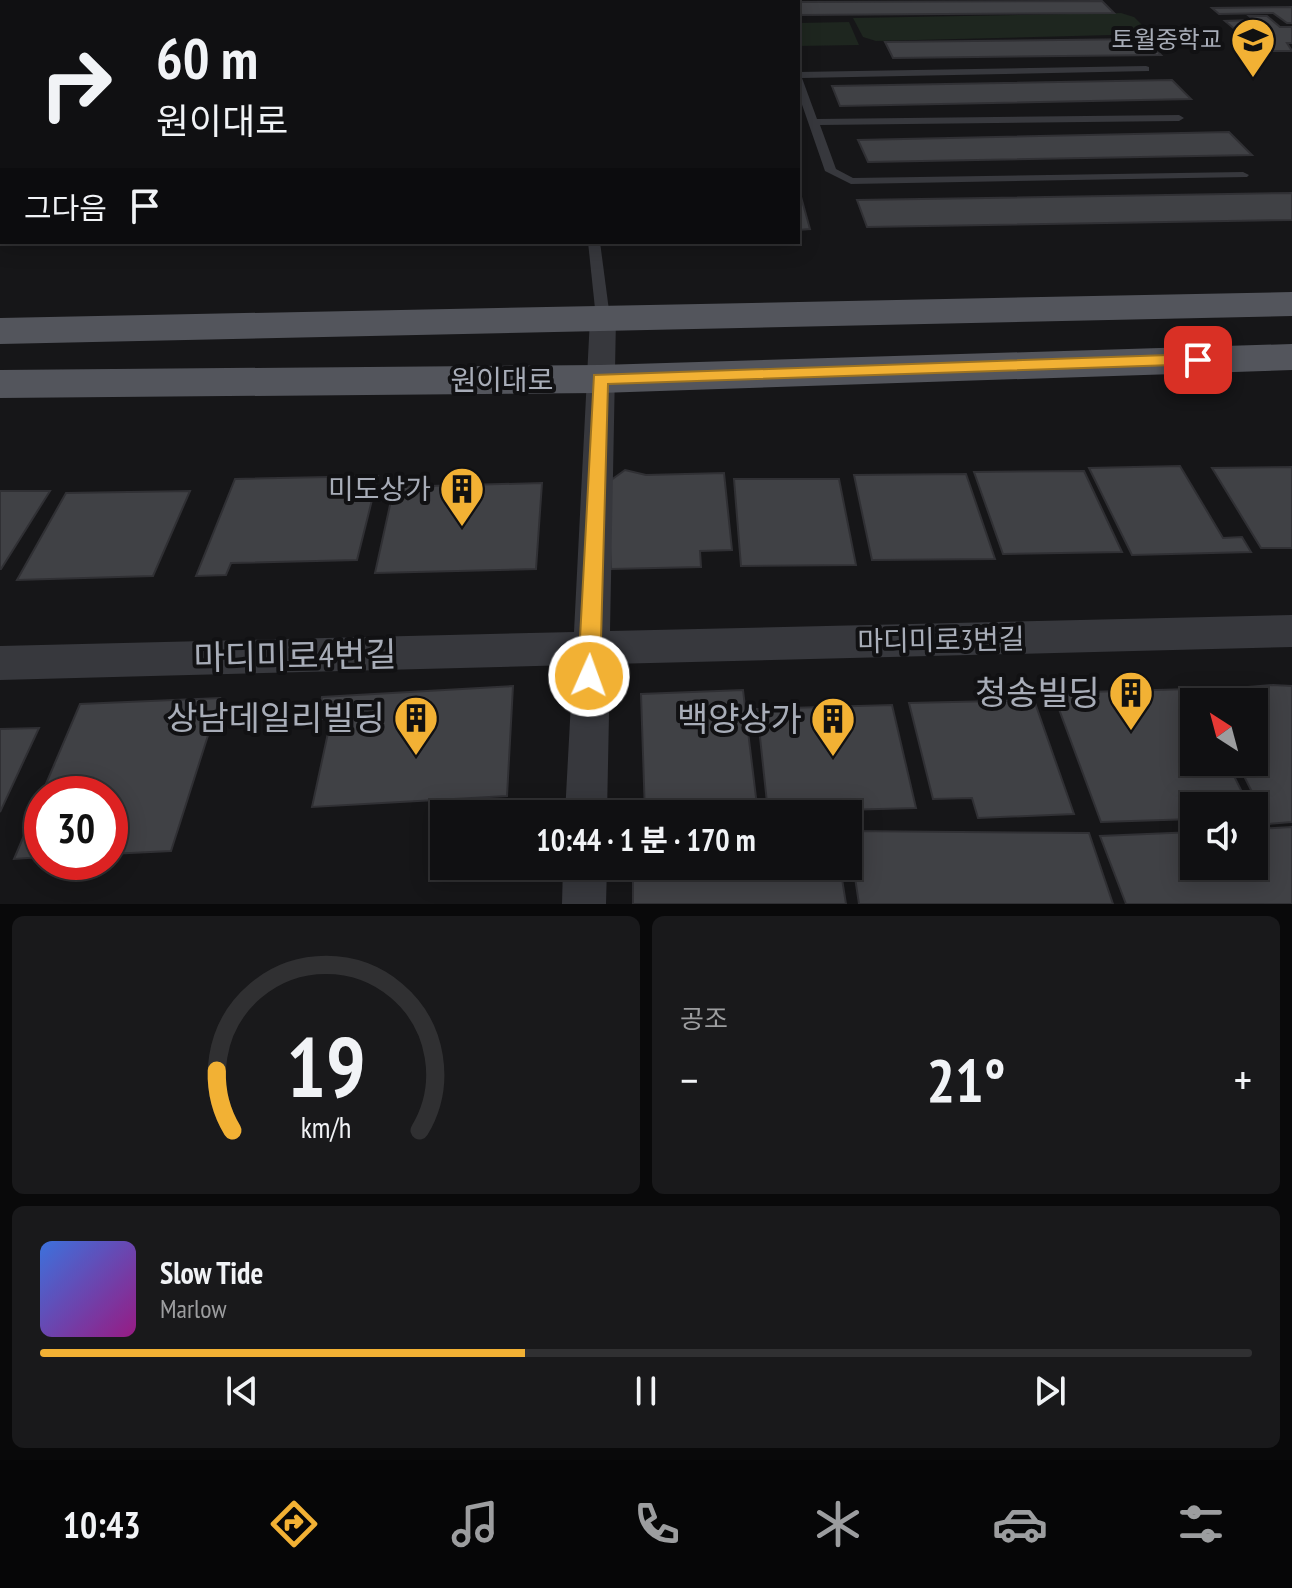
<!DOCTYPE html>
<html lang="ko">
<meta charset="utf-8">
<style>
:root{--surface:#101012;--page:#19191b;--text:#f1f3f6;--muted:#9c9d9f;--line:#303032;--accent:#f2b134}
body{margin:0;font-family:"PT Sans Narrow","Noto Sans KR",sans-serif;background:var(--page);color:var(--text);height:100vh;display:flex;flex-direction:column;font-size:30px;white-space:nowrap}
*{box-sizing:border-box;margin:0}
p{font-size:26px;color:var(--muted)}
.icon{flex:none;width:44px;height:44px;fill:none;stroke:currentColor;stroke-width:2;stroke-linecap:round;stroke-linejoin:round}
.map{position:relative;height:904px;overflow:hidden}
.panel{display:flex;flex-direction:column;gap:12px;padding:12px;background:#09090a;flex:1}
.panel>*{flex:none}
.top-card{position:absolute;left:0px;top:0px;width:800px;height:244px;box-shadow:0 4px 20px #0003,0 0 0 2px var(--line);background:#101012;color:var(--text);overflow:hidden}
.needle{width:52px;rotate:324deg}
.buttons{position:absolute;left:1180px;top:688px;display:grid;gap:16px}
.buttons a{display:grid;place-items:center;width:88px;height:88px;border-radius:0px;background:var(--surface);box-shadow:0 4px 20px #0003,0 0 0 2px var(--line);font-size:40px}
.speed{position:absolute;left:24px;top:776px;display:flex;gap:16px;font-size:40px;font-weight:700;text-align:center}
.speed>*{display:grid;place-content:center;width:104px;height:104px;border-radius:50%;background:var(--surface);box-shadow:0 4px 20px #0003,0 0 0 2px var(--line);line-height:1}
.speed .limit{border:12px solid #d22;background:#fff;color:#111}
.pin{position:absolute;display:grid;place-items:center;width:68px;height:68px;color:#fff;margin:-34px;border-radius:16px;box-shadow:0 4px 12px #0006}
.me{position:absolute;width:88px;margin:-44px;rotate:2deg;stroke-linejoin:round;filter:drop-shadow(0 0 6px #0008)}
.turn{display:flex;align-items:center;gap:28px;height:168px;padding:0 24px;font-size:36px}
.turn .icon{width:104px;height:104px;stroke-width:2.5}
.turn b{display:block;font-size:56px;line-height:68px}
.then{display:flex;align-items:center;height:76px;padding:0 24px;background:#0003;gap:16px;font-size:30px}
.big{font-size:60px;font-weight:700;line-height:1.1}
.panel .tile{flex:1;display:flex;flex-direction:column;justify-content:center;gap:12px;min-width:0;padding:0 28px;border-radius:12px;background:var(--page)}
.panel .dial{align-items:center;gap:0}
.dial svg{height:208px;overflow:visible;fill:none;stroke:var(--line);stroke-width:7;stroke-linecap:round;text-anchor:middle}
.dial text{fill:var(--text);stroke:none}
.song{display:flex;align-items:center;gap:24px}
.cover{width:96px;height:96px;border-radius:12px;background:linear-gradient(135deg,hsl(220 70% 55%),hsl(310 70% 35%))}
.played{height:8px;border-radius:4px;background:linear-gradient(90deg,var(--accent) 40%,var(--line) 40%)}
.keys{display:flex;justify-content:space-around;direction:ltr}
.heat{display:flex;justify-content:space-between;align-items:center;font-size:44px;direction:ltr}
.panel .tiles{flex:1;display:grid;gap:12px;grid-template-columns:1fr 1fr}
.tile:last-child{grid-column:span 2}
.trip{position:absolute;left:430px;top:800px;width:432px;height:80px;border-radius:0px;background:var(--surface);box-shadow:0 4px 20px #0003,0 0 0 2px var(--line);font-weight:700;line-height:80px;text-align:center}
.tab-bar{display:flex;height:128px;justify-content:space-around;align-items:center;background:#060607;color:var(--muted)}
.tab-bar .icon{width:56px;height:56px}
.tab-bar .active{color:var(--accent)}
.tab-bar b{font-size:36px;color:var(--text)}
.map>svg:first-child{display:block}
.green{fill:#1e261f}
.building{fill:#404145;stroke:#303034;stroke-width:2}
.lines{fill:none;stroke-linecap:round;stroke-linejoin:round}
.service{fill:#37383d;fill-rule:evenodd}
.minor{fill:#37383d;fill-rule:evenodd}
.primary{fill:#53555c;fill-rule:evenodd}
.route{fill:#f2b134;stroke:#9d7322;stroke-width:2}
.labels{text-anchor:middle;stroke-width:8;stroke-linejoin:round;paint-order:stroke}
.far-poi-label{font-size:24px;fill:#a8adb8;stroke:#111113;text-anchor:end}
.street-label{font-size:28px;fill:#a8adb8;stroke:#111113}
.poi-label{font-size:28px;fill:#a8adb8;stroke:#111113;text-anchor:end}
.near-street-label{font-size:34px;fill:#a8adb8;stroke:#111113}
.near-poi-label{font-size:34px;fill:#a8adb8;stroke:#111113;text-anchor:end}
</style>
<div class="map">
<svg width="1292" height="904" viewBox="0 0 1292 904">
<rect width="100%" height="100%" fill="#161618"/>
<g class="green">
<polygon points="1121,13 1134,17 1151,34 876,41 863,37 853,18"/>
<polygon points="849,22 859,45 798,46 798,23"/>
</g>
<g class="building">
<polygon points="51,0 278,0 49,2"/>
<polygon points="1102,1 1114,13 798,15 798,2"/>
<polygon points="1292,7 1292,23 1287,23 1273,13 1219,14 1212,8"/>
<polygon points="1249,16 1267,16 1280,27 1292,27 1292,43 1287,43 1292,51 1261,51 1225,21 1254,20"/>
<polygon points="1145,39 1161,55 893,58 885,42"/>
<polygon points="1172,80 1191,99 840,106 832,86"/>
<polygon points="1229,132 1252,155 868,162 858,140"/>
<polygon points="798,186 810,229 798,230"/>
<polygon points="1292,193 1292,220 867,227 857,200"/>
<polygon points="1180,466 1223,538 1242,537 1251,552 1132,555 1089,468"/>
<polygon points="1292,467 1292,548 1261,548 1212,468"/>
<polygon points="625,470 646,475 724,473 732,550 700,551 701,567 611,569 607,483"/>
<polygon points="1084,471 1122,552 1003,554 974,472"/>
<polygon points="966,474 995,559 872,560 854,475"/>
<polygon points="378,476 357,560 231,563 226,575 196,576 235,479"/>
<polygon points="734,479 839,479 856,565 741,566"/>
<polygon points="542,483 536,569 375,573 394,487"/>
<polygon points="0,491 50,491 1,569 0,569"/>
<polygon points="190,491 153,576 17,580 66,493"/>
<polygon points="1273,685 1292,686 1292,822 1268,824 1237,762 1254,762 1254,702 1207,702 1205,699 1225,697 1236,688"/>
<polygon points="513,686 507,796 312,807 331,719 318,719 322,697"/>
<polygon points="1191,689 1198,702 1194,702 1194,762 1227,762 1249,806 1194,806 1194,819 1101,822 1053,693"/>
<polygon points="743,690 758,814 645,814 641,694"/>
<polygon points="220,698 171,851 110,854 110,794 42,794 42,857 14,859 80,704"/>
<polygon points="1034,700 1074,814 978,818 972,798 933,799 909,703"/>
<polygon points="892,705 916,808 768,812 757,709"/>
<polygon points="39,728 0,812 0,729"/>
<polygon points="1292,827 1292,904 1126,904 1100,836 1194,832 1194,866 1254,866 1254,829"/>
<polygon points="848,831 1089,833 1113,904 859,904"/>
<polygon points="633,866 840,866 846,904 633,904"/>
</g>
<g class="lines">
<g class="service">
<polygon points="1146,66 1149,67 1149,71 802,78 817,119 1179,115 1184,118 1179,121 820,125 836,169 853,178 1243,172 1249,175 1247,177 851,184 825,171 798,93 798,72"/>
<rect x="0" y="89" width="2" height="6"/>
<rect x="0" y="193" width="2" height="6"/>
<polygon points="588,242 600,242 610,318 603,322 596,318"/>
</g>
<g class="minor">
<polygon points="603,310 612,312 616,318 610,631 1292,615 1292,647 610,664 607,814 565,814 573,665 0,680 0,646 574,632 590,318 594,312"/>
<polygon points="563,866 607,866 606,904 562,904"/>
</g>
<g class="primary">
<polygon points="1292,292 1292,316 0,344 0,318"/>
<polygon points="1292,344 1292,370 600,393 0,398 0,370 600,365"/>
</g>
</g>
<polygon class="route" points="1198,354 1203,356 1203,364 608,384 600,676 597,684 589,687 581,684 578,676 594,375"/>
<defs>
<g id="school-pin" transform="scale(2.3)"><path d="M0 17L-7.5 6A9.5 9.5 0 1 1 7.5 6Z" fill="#f2b134" stroke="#111113"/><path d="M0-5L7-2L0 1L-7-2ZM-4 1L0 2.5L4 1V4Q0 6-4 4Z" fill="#111"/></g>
<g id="building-pin" transform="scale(2.3)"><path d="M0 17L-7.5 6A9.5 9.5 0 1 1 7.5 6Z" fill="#f2b134" stroke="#111113"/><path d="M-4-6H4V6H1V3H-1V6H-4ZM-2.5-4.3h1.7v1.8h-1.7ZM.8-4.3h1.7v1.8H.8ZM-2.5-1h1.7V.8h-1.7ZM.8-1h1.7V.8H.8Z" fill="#111"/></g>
</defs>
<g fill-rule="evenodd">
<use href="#school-pin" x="1253" y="40"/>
<use href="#building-pin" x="462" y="489"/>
<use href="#building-pin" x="1131" y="693"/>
<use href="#building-pin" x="416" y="718"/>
<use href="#building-pin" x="833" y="719"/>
</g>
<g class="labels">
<g class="far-poi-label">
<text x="1222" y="48">토월중학교</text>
</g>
<g class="street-label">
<text x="502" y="390">원이대로</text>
<text transform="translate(941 640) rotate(-1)" y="10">마디미로3번길</text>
</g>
<g class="poi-label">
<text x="431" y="499">미도상가</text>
</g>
<g class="near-street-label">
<text transform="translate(295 656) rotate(-1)" y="12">마디미로4번길</text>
</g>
<g class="near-poi-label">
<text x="1100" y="705">청송빌딩</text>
<text x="385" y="730">상남데일리빌딩</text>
<text x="802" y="731">백양상가</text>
</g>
</g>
</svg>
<div class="buttons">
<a><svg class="needle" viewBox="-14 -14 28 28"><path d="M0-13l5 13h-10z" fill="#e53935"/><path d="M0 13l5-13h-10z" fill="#9c9d9f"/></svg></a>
<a><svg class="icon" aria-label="sound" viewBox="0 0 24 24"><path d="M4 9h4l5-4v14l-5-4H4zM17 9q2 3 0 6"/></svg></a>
</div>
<div class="speed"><div class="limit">30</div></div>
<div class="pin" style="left:1198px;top:360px;background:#d93025"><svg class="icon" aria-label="arrive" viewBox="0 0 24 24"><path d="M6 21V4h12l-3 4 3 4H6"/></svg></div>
<svg class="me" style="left:589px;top:676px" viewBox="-20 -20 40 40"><circle r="17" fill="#f2b134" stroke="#fff" stroke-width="3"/><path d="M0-11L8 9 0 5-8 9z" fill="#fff"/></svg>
<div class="trip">10:44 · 1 분 · 170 m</div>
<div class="top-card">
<div class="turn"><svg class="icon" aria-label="right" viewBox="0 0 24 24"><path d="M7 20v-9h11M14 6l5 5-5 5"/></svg><div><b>60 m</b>원이대로</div></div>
<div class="then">그다음<svg class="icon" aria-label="arrive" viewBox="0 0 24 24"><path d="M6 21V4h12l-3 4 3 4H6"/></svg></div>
</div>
</div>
<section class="panel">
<div class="tiles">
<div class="tile dial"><svg viewBox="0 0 100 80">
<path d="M14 69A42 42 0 1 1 86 69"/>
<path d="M14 69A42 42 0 0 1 8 46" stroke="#f2b134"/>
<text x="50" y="56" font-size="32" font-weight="700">19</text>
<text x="50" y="72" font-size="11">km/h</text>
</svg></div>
<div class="tile"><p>공조</p>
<div class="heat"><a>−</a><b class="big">21°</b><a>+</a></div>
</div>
<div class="tile">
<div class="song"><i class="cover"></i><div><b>Slow Tide</b><p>Marlow</p></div></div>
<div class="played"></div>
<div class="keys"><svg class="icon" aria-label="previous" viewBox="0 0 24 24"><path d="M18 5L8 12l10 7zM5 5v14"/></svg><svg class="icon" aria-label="pause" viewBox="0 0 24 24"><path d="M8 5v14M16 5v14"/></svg><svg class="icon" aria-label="next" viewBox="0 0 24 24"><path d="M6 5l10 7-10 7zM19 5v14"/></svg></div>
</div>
</div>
</section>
<nav class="tab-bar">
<b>10:43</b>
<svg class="icon active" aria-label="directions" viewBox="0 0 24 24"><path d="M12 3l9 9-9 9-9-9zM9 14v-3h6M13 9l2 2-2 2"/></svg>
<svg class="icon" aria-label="music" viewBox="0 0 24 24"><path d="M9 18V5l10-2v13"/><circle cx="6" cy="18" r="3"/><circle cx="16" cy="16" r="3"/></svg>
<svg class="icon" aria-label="phone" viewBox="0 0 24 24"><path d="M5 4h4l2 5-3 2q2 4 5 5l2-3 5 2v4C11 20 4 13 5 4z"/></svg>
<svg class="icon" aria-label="climate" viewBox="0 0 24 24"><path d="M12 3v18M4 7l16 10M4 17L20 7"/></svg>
<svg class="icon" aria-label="car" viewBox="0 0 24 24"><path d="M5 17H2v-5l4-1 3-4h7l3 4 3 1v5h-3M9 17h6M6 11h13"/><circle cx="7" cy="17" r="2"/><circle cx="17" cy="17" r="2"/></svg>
<svg class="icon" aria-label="filters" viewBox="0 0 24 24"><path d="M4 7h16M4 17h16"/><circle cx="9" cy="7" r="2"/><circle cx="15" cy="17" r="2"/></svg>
</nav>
